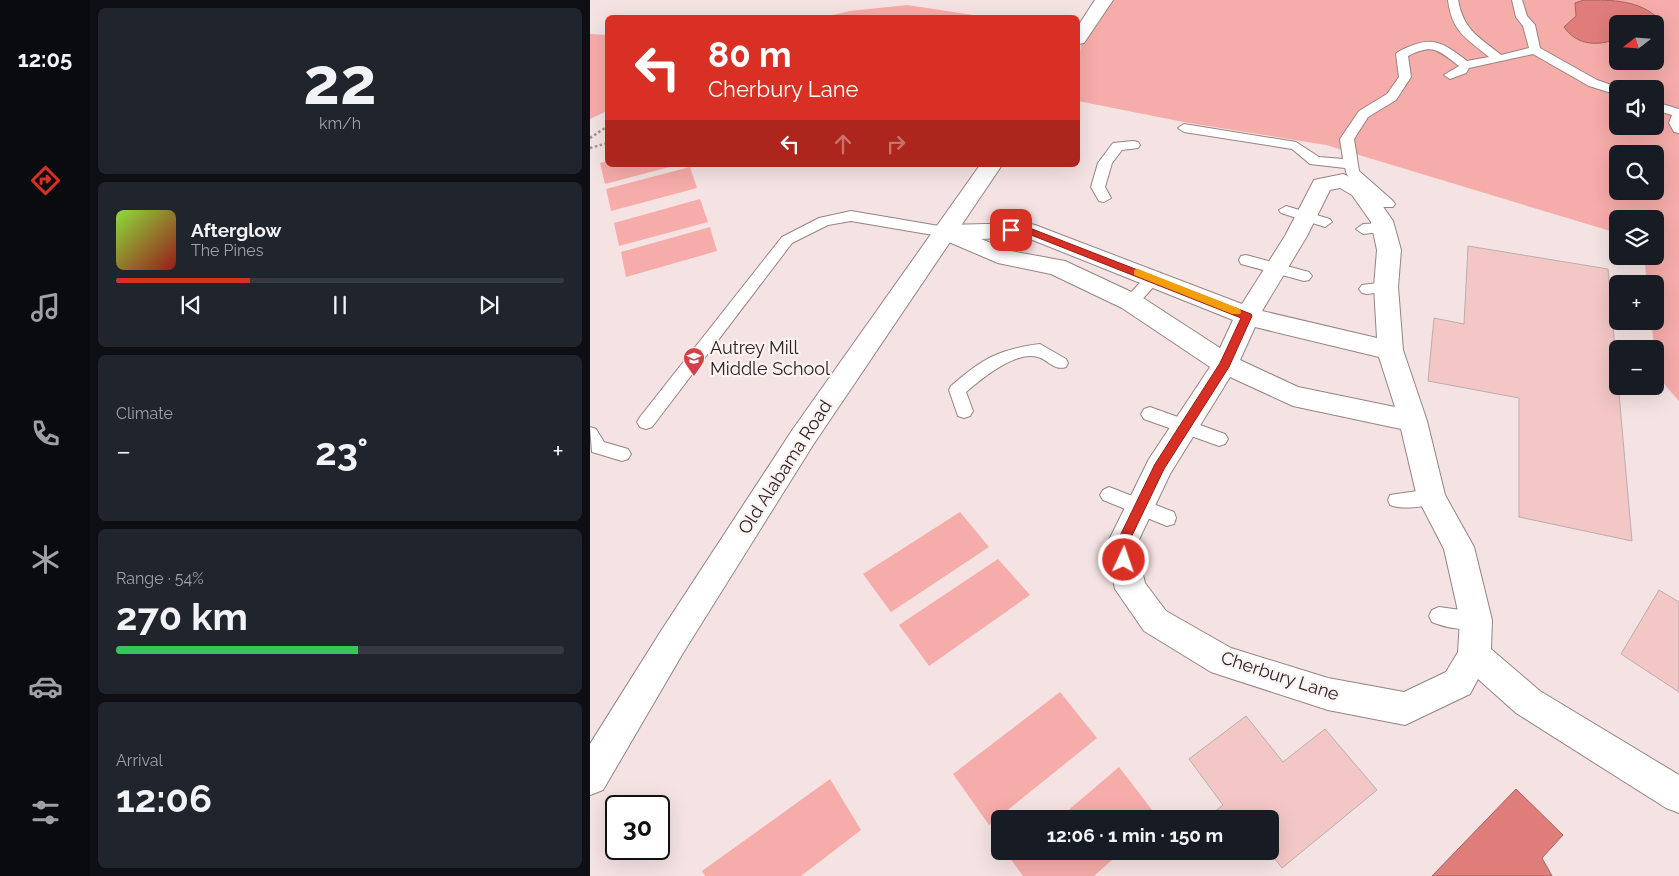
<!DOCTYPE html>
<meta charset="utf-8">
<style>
:root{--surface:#171b24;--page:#20242c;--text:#f1f3f6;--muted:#9ea1a6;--line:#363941;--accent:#d93025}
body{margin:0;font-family:Raleway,sans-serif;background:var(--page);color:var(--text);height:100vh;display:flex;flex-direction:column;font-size:19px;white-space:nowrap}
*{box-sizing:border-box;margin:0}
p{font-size:16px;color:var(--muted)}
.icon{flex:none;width:28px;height:28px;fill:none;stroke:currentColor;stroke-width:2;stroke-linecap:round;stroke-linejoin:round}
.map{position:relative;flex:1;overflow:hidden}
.drawer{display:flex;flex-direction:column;gap:8px;padding:8px;background:#0d0f14;width:500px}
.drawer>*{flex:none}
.top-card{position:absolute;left:15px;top:15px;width:475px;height:152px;border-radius:8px;box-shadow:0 5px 20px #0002;background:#d93025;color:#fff;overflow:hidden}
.needle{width:32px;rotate:253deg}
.buttons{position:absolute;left:1019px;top:15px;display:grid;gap:10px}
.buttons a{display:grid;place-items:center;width:55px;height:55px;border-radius:8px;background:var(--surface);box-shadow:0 5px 20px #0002;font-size:25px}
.speed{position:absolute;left:15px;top:795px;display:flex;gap:10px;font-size:25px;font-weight:700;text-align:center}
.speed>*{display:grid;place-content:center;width:65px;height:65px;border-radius:50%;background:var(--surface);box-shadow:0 5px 20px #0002;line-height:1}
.speed .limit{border:2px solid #111;border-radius:8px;background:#fff;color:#111}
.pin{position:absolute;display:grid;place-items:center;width:42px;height:42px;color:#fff;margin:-21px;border-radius:10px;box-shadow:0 2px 8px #0006}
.me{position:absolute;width:55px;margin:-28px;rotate:3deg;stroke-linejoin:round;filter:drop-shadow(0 0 4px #0008)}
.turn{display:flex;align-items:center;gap:18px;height:105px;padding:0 20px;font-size:22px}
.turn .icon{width:65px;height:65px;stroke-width:2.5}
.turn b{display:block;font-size:35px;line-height:42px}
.lanes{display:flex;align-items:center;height:48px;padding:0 20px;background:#0003;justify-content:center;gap:25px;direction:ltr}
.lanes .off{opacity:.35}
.big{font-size:38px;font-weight:700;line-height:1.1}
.drawer .widget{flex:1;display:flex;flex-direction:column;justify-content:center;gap:8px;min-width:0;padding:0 18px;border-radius:8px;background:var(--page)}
.drawer .dial{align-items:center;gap:0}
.dial b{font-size:65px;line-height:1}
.song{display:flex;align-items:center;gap:15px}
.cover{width:60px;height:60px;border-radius:8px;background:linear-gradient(135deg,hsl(90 70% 55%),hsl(0 70% 35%))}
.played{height:5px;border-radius:2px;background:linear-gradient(90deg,var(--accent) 30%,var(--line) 30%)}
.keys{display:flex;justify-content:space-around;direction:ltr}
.heat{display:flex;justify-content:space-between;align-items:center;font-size:28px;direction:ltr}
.charge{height:8px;border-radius:4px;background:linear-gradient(90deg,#34c759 54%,var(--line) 0)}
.trip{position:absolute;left:401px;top:810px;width:288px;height:50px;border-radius:8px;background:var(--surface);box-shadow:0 5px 20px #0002;font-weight:700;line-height:50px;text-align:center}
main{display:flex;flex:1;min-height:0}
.menu{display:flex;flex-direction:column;width:90px;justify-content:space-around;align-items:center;background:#090b0e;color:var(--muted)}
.menu .icon{width:35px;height:35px}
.menu .active{color:var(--accent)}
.menu b{font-size:22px;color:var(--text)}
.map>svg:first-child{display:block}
.green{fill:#f6aca9;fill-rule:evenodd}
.water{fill:#df7d7b;stroke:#a96261}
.building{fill:#f2c7c5;stroke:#bdadac}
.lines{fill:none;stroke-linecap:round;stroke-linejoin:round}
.service-casing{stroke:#948483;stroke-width:2}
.minor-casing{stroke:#948483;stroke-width:2}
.secondary-casing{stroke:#948483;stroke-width:2}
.path{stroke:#9f9392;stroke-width:2.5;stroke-dasharray:2.5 2.5;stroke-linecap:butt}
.service{fill:#fff;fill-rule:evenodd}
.minor{fill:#fff;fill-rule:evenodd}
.secondary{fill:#fff;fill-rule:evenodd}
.route{fill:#d93025;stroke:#8d1f18}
.slow{fill:#f59e0b}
.labels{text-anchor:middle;stroke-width:4.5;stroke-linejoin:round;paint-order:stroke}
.poi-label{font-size:18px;fill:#2a2423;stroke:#fdf2f2;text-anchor:start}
.street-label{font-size:18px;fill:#2a2423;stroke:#fdf2f2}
</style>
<main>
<nav class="menu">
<b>12:05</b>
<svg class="icon active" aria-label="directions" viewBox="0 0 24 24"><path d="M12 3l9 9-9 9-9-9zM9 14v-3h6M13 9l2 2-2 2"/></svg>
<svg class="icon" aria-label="music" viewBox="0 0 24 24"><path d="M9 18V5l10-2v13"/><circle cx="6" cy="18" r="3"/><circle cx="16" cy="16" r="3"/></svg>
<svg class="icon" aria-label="phone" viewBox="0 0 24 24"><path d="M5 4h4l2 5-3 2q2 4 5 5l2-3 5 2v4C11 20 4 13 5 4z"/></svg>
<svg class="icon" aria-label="climate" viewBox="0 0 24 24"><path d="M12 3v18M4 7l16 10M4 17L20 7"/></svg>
<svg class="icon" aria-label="car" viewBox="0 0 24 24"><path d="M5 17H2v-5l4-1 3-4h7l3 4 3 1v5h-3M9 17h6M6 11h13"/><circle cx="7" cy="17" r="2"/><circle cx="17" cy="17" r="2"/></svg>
<svg class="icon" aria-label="filters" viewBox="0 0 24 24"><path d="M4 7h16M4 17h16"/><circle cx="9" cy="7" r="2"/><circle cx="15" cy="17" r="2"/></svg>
</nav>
<section class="drawer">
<div class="widget dial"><b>22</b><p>km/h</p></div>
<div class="widget">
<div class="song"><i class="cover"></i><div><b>Afterglow</b><p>The Pines</p></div></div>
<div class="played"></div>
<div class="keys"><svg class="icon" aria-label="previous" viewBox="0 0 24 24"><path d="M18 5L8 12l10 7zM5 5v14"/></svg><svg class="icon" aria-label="pause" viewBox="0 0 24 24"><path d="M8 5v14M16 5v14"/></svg><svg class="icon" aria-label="next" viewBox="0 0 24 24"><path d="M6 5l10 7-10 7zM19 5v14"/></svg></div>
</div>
<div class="widget"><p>Climate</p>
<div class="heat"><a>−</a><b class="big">23°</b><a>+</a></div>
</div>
<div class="widget"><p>Range · 54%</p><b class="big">270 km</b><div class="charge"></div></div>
<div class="widget"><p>Arrival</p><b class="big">12:06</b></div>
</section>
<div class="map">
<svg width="1089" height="876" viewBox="0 0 1089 876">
<rect width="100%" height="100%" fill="#f4e3e2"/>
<g class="green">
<path d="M509 0H1089V401L1068 377 1061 321H1065V284H1057L1054 256H1065V219H1028L1027 233 736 145 599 123 488 101C488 62 488 34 509 0ZM1028 24H1065V61H1028ZM1028 89H1065V126H1028ZM1028 154H1065V191H1028Z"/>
<polygon points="317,5 396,17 234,17 260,11"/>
<polygon points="0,34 18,35 17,111 0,119"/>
<polygon points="17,161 18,165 87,165 15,184 10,163"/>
<polygon points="100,167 107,188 21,211 16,189"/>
<polygon points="110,199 118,222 29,246 24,223"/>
<polygon points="120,227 127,251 36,277 31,252"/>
<polygon points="370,512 399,547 301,612 273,574"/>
<polygon points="408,559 440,595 339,666 309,625"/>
<polygon points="470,692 507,738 399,825 363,774"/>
<polygon points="529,767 569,819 467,819 468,819"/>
<polygon points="240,779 271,830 211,876 115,876 112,871"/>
<polygon points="429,851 532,851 504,876 433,876 420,858"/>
</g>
<g class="water">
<path d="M994 0C1024 0 1049 0 1069 19L1062 24H1028L1027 39C1008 46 987 46 974 27L986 16 985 3Z"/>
<polygon points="926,789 973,835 952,858 962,876 842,876"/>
</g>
<g class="building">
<polygon points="878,246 1018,269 1042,541 929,517 929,398 838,381 844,318 874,324"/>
<polygon points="1069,590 1089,602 1089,692 1031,654"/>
<polygon points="656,716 693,762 735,729 787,790 692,868 679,851 680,819 619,819 618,817 633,805 599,759"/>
</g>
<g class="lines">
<g class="service-casing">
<g id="service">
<path d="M858 0H868C874 31 888 36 911 55L939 48 933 26 926 17 922 0H932L937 16 945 25 950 48 1007 80 1033 89H1028V95L999 86 943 54 879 68 876 73 860 79 854 75 869 66C848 50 843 43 818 56L821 77 806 100 778 117 764 139 769 171 803 201 805 204 803 207H793L757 175 755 168 720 164 702 149 594 132 588 128 594 124 706 142 729 157 753 159 750 139 769 111 797 94 809 77 806 54 808 52C840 35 850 40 877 61L899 57C876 38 862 32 858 0Z"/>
<polygon points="1065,102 1089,109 1089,133 1084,132 1079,123 1082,115 1065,110"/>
<polygon points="543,141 548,142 550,145 548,148 532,150 522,163 515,187 521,198 514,202 509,201 501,187 508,163 523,143"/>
<polygon points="696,206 740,219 742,222 735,227 691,213 689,210"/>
<polygon points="261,211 355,227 362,232 355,237 261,221 238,225 202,243 62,427 56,429 50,427 47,422 50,417 192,237 229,218"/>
<polygon points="794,223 799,225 801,228 799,231 773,234 766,229 773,224"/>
<polygon points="656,255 719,272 722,276 719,280 714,281 651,264 649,260 651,256"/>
<polygon points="563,273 568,274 571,278 568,282 546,306 536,306 533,302 536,298 558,274"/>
<polygon points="796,282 801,283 804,287 801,291 777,294 772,293 769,289 772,285"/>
<path d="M450 344 476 359 478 363 476 367C463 371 459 360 448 357 426 350 391 379 376 392L383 411 380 416 374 418 368 416 359 390 361 386C392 359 409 349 450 344Z"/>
<polygon points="560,407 635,434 638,439 635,444 629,446 554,419 551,414 554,409"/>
<polygon points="0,427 6,429 14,442 38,449 41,454 38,459 32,461 2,452"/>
<polygon points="519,487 584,512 586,518 584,524 577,526 513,500 510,495 513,490"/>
<path d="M841 489 847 492 850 497 847 502C835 507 813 510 800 505L798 500 800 495Z"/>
<path d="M849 607 893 613 896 620 893 627C879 632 856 628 842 622L839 616 842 610Z"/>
</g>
</g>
<g class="minor-casing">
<path id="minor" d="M753 174 778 185 803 221 811 250 808 287 813 350 837 421 855 495 884 547 902 620 901 649 950 691 1089 775V813L1076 808 926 713 888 679 880 694 815 725 738 710 633 676 621 672 554 631 525 589 516 546 559 459 620 367 532 308 461 274 408 263 347 237 344 232 347 227 355 225 437 223 445 225 652 304 695 236 724 180ZM750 188 762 195 781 222 787 250 784 287 787 338 672 311 717 236 740 190ZM435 237 643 320 630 348 550 296 475 261 421 251 391 239ZM665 327 789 357 805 407 708 387 650 360ZM640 377 703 406 811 429 827 497 854 549 870 620 868 652 856 672 814 692 738 678 641 648 576 611 555 583 546 546 580 474Z"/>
</g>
<g class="secondary-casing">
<g id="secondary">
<polygon points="505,0 523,0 494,43 488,44 488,26"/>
<polygon points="390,165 412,165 223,445 93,653 13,790 0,795 0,744 71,631 203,429"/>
</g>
</g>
<g class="path">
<polyline points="0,138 18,126"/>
<polyline points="0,148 18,143"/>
</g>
<use href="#service" class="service"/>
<use href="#minor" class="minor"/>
<use href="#secondary" class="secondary"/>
</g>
<polygon class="route" points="437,227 661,314 662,316 639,367 574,469 537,546 541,560 534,566 530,564 525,546 565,464 630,363 651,318 436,233 421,233 416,230 421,227"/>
<polygon class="slow" points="548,269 650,309 651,312 650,314 642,314 544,275 544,270"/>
<defs>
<g id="school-pin" transform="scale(1.125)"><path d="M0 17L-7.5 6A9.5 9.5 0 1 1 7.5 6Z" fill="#d14248" stroke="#fdf2f2"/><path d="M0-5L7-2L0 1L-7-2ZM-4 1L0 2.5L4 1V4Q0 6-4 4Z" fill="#fff"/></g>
</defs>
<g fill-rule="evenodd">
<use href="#school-pin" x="104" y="358"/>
</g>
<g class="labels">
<g class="poi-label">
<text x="120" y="354">Autrey Mill<tspan x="120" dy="21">Middle School</tspan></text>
</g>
<g class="street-label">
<text transform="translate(195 467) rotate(-57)" y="6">Old Alabama Road</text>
<text transform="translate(690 676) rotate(18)" y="6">Cherbury Lane</text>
</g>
</g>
</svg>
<div class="buttons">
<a><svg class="needle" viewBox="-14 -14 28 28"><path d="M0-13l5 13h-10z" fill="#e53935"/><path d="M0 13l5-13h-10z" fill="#9ea1a6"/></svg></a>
<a><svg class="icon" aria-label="sound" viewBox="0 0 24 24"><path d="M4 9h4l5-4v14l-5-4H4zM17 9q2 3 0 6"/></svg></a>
<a><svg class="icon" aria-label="search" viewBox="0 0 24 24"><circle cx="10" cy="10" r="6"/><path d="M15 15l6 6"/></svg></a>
<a><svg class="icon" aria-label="layers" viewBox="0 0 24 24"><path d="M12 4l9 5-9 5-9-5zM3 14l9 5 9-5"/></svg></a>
<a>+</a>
<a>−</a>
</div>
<div class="speed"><div class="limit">30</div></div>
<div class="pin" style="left:421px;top:230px;background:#d93025"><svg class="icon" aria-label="arrive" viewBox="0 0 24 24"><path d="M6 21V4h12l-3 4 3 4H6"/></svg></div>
<svg class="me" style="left:534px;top:560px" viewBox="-20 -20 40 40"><circle r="17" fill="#d93025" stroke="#fff" stroke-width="3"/><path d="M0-11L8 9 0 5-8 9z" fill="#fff"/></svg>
<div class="trip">12:06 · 1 min · 150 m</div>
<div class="top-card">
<div class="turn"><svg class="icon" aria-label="left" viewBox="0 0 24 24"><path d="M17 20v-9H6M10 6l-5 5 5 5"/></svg><div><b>80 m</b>Cherbury Lane</div></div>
<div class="lanes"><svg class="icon" aria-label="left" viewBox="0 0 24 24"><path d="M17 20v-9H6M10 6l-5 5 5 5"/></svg><svg class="icon off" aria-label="ahead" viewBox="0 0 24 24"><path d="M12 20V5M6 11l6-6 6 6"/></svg><svg class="icon off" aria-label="right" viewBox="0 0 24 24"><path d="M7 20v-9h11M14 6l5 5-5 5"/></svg></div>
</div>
</div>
</main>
